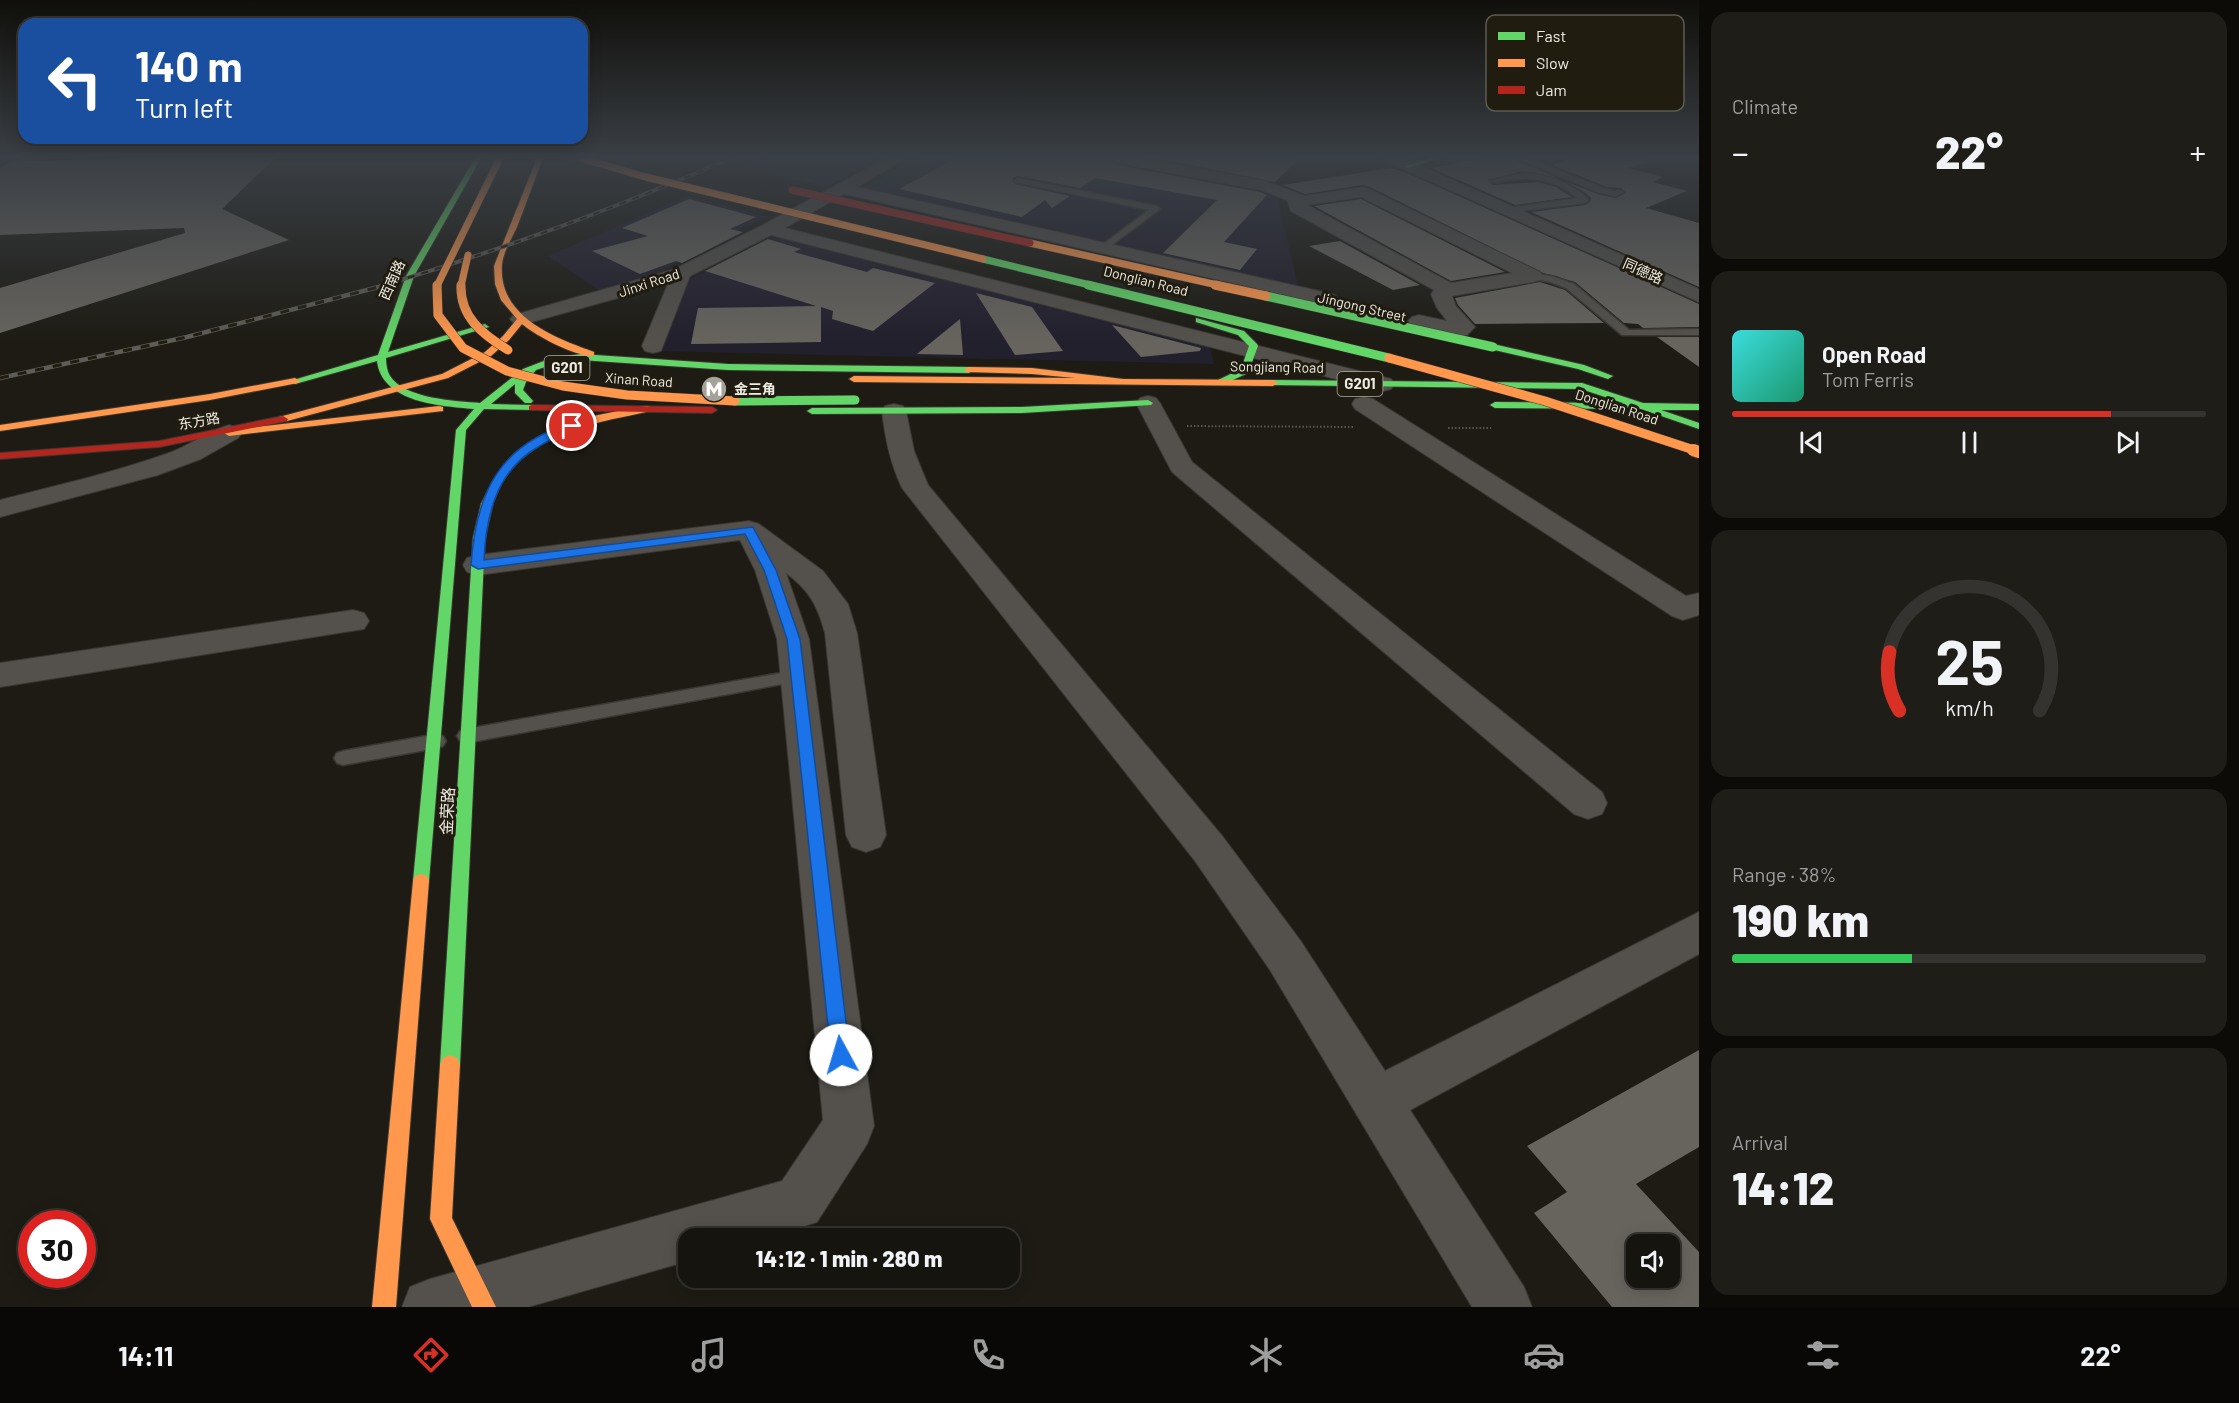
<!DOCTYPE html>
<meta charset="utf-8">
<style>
:root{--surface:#16140f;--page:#1f1d18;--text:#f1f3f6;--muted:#9e9e9e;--line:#35332f;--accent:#d93025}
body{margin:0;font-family:Barlow,"Noto Sans SC",sans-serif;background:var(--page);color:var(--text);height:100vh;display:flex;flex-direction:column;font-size:22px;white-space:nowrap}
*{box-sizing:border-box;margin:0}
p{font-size:20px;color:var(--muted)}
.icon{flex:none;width:33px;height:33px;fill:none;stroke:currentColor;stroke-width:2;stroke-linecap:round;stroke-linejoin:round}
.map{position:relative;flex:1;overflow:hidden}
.side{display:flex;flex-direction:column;gap:12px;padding:12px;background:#0c0b08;width:540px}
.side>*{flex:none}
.guide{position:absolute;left:18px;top:18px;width:570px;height:126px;border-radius:18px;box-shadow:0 3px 15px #0003,0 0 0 2px var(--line);background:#1a4fa0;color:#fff;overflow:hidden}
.buttons{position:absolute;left:1626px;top:1234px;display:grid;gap:12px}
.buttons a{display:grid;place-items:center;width:54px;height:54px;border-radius:12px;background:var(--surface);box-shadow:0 3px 15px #0003,0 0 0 2px var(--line);font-size:30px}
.speed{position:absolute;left:18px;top:1210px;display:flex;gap:12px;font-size:30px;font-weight:700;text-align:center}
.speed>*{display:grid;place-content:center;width:78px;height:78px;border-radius:50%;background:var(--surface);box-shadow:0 3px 15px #0003,0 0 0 2px var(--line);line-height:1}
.speed .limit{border:9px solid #d22;background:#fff;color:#111}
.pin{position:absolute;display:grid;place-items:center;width:51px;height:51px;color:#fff;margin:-26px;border:3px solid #fff;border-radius:50%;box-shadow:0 2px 6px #0007}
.me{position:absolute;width:66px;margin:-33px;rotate:354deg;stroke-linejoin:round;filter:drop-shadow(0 0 4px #0008)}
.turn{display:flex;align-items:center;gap:21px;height:126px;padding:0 18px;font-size:27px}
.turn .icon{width:78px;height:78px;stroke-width:2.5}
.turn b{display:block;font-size:42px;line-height:51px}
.big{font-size:45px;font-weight:800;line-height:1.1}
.side .tile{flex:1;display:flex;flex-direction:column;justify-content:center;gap:9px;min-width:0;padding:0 21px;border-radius:18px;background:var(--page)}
.side .dial{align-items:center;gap:0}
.dial svg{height:156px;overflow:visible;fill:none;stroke:var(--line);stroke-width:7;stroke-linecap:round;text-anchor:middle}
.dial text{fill:var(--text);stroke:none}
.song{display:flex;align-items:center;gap:18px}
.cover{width:72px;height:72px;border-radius:9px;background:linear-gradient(135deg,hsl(180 70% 55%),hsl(160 70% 35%))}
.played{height:6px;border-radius:3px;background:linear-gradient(90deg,var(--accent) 80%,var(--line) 80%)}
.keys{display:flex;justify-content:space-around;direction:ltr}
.heat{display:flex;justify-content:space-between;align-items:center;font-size:33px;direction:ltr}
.charge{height:9px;border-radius:4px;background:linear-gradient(90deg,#34c759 38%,var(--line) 0)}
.trip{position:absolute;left:678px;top:1228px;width:342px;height:60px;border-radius:18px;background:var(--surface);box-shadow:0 3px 15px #0003,0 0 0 2px var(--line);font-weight:800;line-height:60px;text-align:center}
.dock{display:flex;height:96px;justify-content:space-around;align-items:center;background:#090806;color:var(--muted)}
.dock .icon{width:42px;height:42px}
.dock .selected{color:var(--accent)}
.dock b{font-size:27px;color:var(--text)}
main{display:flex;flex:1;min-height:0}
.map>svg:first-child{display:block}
.commercial{fill:#23202e}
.building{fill:#67645e;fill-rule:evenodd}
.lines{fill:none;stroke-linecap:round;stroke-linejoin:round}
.lane-casing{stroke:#393732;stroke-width:3}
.street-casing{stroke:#393732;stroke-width:2}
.fast-casing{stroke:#393732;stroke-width:2}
.slow-casing{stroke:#393732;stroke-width:2}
.jam-casing{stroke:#393732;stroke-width:2}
.path{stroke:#595753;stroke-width:2;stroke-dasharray:1.5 2;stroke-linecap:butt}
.lane{fill:#54514c;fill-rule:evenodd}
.street{fill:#54514c;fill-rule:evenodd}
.fast{fill:#63d668;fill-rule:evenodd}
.slow{fill:#ff974d;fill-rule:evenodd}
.jam{fill:#b3261e;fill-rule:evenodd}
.rail-far1-casing{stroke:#5d5c56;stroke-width:4}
.rail-casing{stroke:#5d5c56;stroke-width:4.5}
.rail-far1{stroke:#211c10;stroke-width:2;stroke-dasharray:7;stroke-linecap:butt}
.rail{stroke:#211c10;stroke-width:3;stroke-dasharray:9;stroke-linecap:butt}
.fast-bridge-far1-casing{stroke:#393732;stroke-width:8;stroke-linecap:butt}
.fast-bridge-casing{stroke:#393732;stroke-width:10;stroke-linecap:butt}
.slow-bridge-far2-casing{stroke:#393732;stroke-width:8;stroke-linecap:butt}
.slow-bridge-far1-casing{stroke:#393732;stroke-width:10;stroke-linecap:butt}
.slow-bridge-casing{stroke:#393732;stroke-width:14;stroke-linecap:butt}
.jam-bridge-casing{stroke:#393732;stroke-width:8;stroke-linecap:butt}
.fast-bridge-far1{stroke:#63d668;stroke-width:7}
.fast-bridge{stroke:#63d668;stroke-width:9}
.slow-bridge-far2{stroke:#ff974d;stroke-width:7}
.slow-bridge-far1{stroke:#ff974d;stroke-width:9}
.slow-bridge{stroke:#ff974d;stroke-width:12}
.jam-bridge{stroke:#b3261e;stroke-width:7}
.route{fill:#1a73e8;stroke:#114b97;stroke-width:1.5}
.labels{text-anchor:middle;stroke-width:6;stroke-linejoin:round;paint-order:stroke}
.far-street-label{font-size:14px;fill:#eeebe2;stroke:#211c10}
.far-poi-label{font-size:14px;font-weight:bold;fill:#eeebe2;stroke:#211c10;text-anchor:start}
.shield{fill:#211c10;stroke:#b0ada3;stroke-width:1.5}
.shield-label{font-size:15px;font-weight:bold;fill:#eeebe2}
.street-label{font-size:16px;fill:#eeebe2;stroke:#211c10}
.key{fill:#211c10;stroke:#5e5a4f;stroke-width:1.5}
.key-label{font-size:16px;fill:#eeebe2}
</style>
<main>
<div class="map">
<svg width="1699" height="1307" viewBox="0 0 1699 1307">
<rect width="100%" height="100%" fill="#1d1b14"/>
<g class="commercial">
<polygon points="764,158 882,158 827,187 743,168"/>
<polygon points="915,158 1088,158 1276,193 1299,290 862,188"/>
<polygon points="688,196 767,217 663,271 599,290 548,256"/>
<polygon points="777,237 1209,344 1214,364 658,351 680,284"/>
</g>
<g class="building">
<polygon points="124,158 275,158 222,209 289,240 0,333 0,288 185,233 184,228 0,235 0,168 11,162"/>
<polygon points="956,158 1107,158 1117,165 1260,192 1267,195 1224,242 1257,249 1240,270 1163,253 1217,200 1095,178 1080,188 1018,176 1013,178 1015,184 1070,196 1052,208 1045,200 1022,217 899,189"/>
<polygon points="1155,158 1300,158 1275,182"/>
<polygon points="1484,158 1510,158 1558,178 1522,171 1488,180 1493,185 1538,182 1556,187 1572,197 1515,205 1431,168"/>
<polygon points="1575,158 1646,158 1647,162 1628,168 1663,177 1653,182 1687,191 1646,208 1699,223 1699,287 1531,212 1585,205 1590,202 1591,198 1584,192 1565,181 1600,195 1616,198 1626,193 1621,188 1607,187 1552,165"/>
<polygon points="1390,168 1405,172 1699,304 1699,327 1643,328 1638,324 1624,323 1575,282 1543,273 1370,187 1363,185 1305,194 1283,185"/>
<polygon points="689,199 756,217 730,229 743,232 682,263 676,261 640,274 592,251 648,236 622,228"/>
<polygon points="1361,199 1505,272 1451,281 1314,206"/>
<polygon points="768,239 801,249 794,252 867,272 873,268 935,283 873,331 832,319 833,311 821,307 821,342 691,344 698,308 816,306 705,271"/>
<polygon points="1340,241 1420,285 1393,290 1309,246"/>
<polygon points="1540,282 1565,290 1604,323 1475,324 1458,305 1455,298"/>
<polygon points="976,293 1032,307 1063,351 1015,355"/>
<polygon points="960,319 963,355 917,354"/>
<polygon points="1112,325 1201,348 1200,351 1141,357"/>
<polygon points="1657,337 1699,337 1699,367"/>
<path d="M1699 1050V1147L1636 1184 1699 1252V1307H1612L1534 1213 1567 1192 1527 1146ZM1636 1245H1670V1278H1636Z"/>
</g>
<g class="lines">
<g class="lane-casing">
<g id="lane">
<polygon points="1516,158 1527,158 1606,189 1615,191 1620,190 1624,192 1616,196 1600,193"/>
<path d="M1523 173C1546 174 1573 183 1589 200L1585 203 1506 213V209L1509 208 1578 198C1549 176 1528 176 1494 183L1490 181Z"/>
<polygon points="1018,178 1156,206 1160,209 1105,250 1102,249 1102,245 1149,210 1015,182 1014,180"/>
<polygon points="1533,273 1555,277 1574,284 1629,330 1699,329 1699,335 1622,335 1566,288 1550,282 1530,278 1528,276"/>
<polygon points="798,670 804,672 806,676 804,680 466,743 460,741 457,736 460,731 466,729"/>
<polygon points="437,734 443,736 446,741 443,746 437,748 343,765 337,763 334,758 337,753 343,751"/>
</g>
</g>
<g class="street-casing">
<g id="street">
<polygon points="886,158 906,158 857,187 1328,293 1335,295 1338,299 1335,303 1328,305 844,194 785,228 1391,379 1395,384 1391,389 1383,391 771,235 690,276 661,351 653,353 645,351 642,346 668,284 521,325 514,323 510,319 514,315 675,269 763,225"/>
<path d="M1109 158H1142L1265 181 1305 196 1363 187 1369 189 1540 272 1543 276 1540 280 1533 282 1452 296 1456 306 1475 327 1467 335 1459 336 1412 325 1408 321 1412 317 1419 315 1447 321 1437 308 1431 294 1434 290 1291 211 1287 200 1261 190 1117 163ZM1361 197 1512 273 1451 283 1307 205Z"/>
<polygon points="1382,158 1403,158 1699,289 1699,302 1385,161"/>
<polygon points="1148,396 1156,398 1160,403 1192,462 1602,792 1607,803 1602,814 1588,819 1574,814 1172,472 1136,403 1140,398"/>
<polygon points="1364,397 1373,399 1686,596 1699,593 1699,615 1683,620 1672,616 1355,409 1352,404 1355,399"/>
<path d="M894 404 903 406 906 411 914 451 928 485 1223 837 1300 940 1385 1071 1699 912V954L1410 1110 1524 1287 1532 1307H1472L1270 970 1195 861 902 488C890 463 885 438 882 411L885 406Z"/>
<path d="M229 425 238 428 242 433 238 438 201 459 158 475 0 517V500C55 486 112 473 166 454 188 447 207 431 229 425Z"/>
<path d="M749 521 759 524 823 571 848 604 857 633 886 835 880 847 866 852 852 847 846 835 825 633C817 605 810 591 786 573L809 639 874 1126 867 1144 817 1222 764 1239H688V1261L528 1307H402L410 1287 430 1279 782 1181 823 1120 777 639 755 570 740 540 478 575 467 572 463 565 467 558 478 555Z"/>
<polygon points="353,610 364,613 369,621 364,629 0,687 0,663"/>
</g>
</g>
<g class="fast-casing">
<g id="fast">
<path d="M475 158H481L414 276 388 352 485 324 489 327 386 358C386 364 387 371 390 376 405 399 456 401 480 403L523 369 549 359 581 354 728 364 969 367 974 370 969 373 728 370 581 360 554 364 536 370 526 382 523 390 533 401 531 403H525L515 393V384L491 404 532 405 535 406V410L484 409 466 430 429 881 427 886 421 888 415 886 413 881 456 430 474 409C441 406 382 403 377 361L295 384 290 381 378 355 406 276Z"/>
<polygon points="1430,158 1441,158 1408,168 1405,166"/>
<polygon points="1196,318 1244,331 1257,344 1258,346 1248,373 1222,385 1216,385 1216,381 1241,369 1249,346 1238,335 1196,322"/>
<polygon points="1493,344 1584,365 1613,376 1608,379 1578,369 1490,349 1490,345"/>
<polygon points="1273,380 1582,383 1643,403 1699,404 1699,410 1661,410 1699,423 1699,429 1641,409 1495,408 1490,405 1495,402 1623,403 1581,389 1270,385 1268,383"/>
<polygon points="1148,400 1153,403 1151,405 1022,413 812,414 807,411 812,408 1022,407"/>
<polygon points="487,501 493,504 485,538 460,1065 457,1072 450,1075 443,1072 440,1065 473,538 481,504"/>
</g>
</g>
<g class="slow-casing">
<g id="slow">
<path d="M537 158H543C534 181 526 204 517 227 512 238 503 252 502 265 498 317 555 338 594 352V356C576 357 536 336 522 324L509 340 491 356 448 378 287 421H279V417L442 374 485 352 503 336 517 319 501 300 495 284 494 266Z"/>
<polygon points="969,367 1032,368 1123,379 1273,380 1278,383 1273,386 854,382 849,379 854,376 1075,378 1032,374 966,372 964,370"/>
<polygon points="295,378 300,381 298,383 210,400 0,431 0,425 210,394"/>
<polygon points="439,406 443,407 443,411 229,436 224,433 229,430"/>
<path d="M647 406 651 407V411C597 423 535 430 503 481 498 489 496 498 491 506H483L481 504C516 430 572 418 647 406Z"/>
<polygon points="421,874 427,876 429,881 396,1307 372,1307 413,881 415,876"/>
<polygon points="450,1055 457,1058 460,1065 452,1218 496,1307 472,1307 430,1219 440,1065 443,1058"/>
</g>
</g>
<g class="jam-casing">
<g id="jam">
<polygon points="532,405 712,407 717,410 712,413 529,410 529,406"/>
<polygon points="283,416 288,419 287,421 159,447 0,459 0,453 159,441"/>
</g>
</g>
<g class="path">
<polyline points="1187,426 1353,427"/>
<polyline points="1448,428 1491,428"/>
</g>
<use href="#lane" class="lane"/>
<use href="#street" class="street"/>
<use href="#fast" class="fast"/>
<use href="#slow" class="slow"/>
<use href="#jam" class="jam"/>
<g class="rail-far1-casing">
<path id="rail-far1" d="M381 286C501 250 617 208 732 158"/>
</g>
<g class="rail-casing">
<polyline id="rail" points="0,378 187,337 386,285"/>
</g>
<use href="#rail-far1" class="rail-far1"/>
<use href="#rail" class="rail"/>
<g class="fast-bridge-far1-casing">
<polyline id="fast-bridge-far1" points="983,259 1094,286"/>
</g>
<g class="fast-bridge-casing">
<g id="fast-bridge">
<polyline points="1088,285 1389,358"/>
<polyline points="1266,296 1493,347"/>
<polyline points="735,401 855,400"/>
</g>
</g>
<g class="slow-bridge-far2-casing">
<g id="slow-bridge-far2">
<polyline points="581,158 642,176 983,259"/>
<polyline points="1030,243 1222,286"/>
<polyline points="437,286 500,158"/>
<polyline points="461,286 468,255"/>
</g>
</g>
<g class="slow-bridge-far1-casing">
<g id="slow-bridge-far1">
<polyline points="437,285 438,315 463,348 507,371 563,386 627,395 735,401"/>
<path d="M461 285C460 317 482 334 508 350"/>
<polyline points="1215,285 1266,296"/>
<polyline points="1389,358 1545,401 1697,451"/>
</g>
</g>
<g class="slow-bridge-casing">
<polyline id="slow-bridge" points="1693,450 1699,452"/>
</g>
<g class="jam-bridge-casing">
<polyline id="jam-bridge" points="792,190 1030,243"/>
</g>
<use href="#fast-bridge-far1" class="fast-bridge-far1"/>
<use href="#fast-bridge" class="fast-bridge"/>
<use href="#slow-bridge-far2" class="slow-bridge-far2"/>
<use href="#slow-bridge-far1" class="slow-bridge-far1"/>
<use href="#slow-bridge" class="slow-bridge"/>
<use href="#jam-bridge" class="jam-bridge"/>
</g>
<linearGradient id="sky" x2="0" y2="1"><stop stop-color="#100f0b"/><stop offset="0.46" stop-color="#3a3f45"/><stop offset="1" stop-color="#3a3f45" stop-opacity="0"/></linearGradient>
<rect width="1699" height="341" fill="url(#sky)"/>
<path class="route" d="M572 423 577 426 576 428C563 434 550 439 538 447 496 471 486 516 484 560L753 527 776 570 800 639 850 1055 848 1062 841 1065 834 1062 831 1055 787 639 764 570 745 534 478 569 471 565C476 493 499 444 572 423Z"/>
<defs>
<g id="metro-disc" transform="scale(1.35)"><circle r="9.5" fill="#a5a29a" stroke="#211c10"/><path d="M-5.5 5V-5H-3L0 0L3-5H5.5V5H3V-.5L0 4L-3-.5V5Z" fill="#fff"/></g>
</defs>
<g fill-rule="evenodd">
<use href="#metro-disc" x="714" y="389"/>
</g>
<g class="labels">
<g class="far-street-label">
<text transform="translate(1643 271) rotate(24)" y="5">同德路</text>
<text transform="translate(392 280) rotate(-66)" y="5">西南路</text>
<text transform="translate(1146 281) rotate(14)" y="5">Donglian Road</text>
<text transform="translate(649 283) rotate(-18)" y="5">Jinxi Road</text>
<text transform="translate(1362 307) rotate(13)" y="5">Jingong Street</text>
<text transform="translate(1277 367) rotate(1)" y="5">Songjiang Road</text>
<text transform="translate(639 380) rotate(4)" y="5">Xinan Road</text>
<text transform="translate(1617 407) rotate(18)" y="5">Donglian Road</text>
<text transform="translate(199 421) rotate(-10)" y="5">东方路</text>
</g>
<g class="far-poi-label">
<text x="734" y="394">金三角</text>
</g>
<g class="shield">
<rect x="544.5" y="356" width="45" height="24" rx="4.5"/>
<rect x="1337.5" y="372" width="45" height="24" rx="4.5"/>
</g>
<g class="shield-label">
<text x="567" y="373">G201</text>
<text x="1360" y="389">G201</text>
</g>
<g class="street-label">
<text transform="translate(447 811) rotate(-87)" y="6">金荣路</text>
</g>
</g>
<rect x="1486" y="15" width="198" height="96" rx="9" class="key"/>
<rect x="1498" y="32" width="27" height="8" fill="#63d668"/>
<rect x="1498" y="59" width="27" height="8" fill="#ff974d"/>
<rect x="1498" y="86" width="27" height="8" fill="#b3261e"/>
<g class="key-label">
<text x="1536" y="42">Fast</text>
<text x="1536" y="69">Slow</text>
<text x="1536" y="96">Jam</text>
</g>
</svg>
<div class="buttons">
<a><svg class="icon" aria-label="sound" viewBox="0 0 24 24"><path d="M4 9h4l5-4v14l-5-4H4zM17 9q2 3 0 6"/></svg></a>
</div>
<div class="speed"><div class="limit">30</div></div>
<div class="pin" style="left:572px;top:426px;background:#d93025"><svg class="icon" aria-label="arrive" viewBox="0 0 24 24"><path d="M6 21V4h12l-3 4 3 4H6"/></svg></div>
<svg class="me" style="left:841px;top:1055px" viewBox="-20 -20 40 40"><circle r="19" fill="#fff"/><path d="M0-13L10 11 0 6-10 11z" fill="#1a73e8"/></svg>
<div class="trip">14:12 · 1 min · 280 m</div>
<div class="guide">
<div class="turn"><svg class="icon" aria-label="left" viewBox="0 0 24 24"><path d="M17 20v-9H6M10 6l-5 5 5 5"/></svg><div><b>140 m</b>Turn left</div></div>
</div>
</div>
<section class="side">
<div class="tile"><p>Climate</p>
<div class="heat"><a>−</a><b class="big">22°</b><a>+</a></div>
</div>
<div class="tile">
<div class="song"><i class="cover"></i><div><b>Open Road</b><p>Tom Ferris</p></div></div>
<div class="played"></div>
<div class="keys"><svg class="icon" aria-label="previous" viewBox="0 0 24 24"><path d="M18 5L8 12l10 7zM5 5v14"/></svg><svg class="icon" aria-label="pause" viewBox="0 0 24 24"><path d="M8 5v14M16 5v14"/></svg><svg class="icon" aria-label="next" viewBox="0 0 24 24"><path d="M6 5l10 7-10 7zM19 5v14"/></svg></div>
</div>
<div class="tile dial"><svg viewBox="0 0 100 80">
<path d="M14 69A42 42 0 1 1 86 69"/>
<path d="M14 69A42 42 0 0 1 9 39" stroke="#d93025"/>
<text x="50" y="56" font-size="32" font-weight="700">25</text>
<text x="50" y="72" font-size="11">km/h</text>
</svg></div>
<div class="tile"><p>Range · 38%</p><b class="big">190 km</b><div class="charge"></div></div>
<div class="tile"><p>Arrival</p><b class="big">14:12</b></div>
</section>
</main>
<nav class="dock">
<b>14:11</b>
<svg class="icon selected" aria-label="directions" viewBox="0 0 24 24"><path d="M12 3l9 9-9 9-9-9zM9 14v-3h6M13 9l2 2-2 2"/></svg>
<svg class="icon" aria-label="music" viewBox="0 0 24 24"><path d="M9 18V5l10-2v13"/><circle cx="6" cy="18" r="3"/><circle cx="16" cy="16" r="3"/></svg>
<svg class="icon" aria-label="phone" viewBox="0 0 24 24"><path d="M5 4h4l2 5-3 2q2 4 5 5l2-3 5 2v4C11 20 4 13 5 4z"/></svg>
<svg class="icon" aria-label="climate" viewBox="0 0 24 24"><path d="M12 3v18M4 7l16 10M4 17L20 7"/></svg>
<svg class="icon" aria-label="car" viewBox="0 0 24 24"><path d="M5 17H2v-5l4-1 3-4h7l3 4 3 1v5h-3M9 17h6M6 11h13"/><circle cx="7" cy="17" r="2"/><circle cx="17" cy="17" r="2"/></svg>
<svg class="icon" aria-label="filters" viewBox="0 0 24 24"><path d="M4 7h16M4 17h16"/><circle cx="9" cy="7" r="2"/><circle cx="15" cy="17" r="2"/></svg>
<b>22°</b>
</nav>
